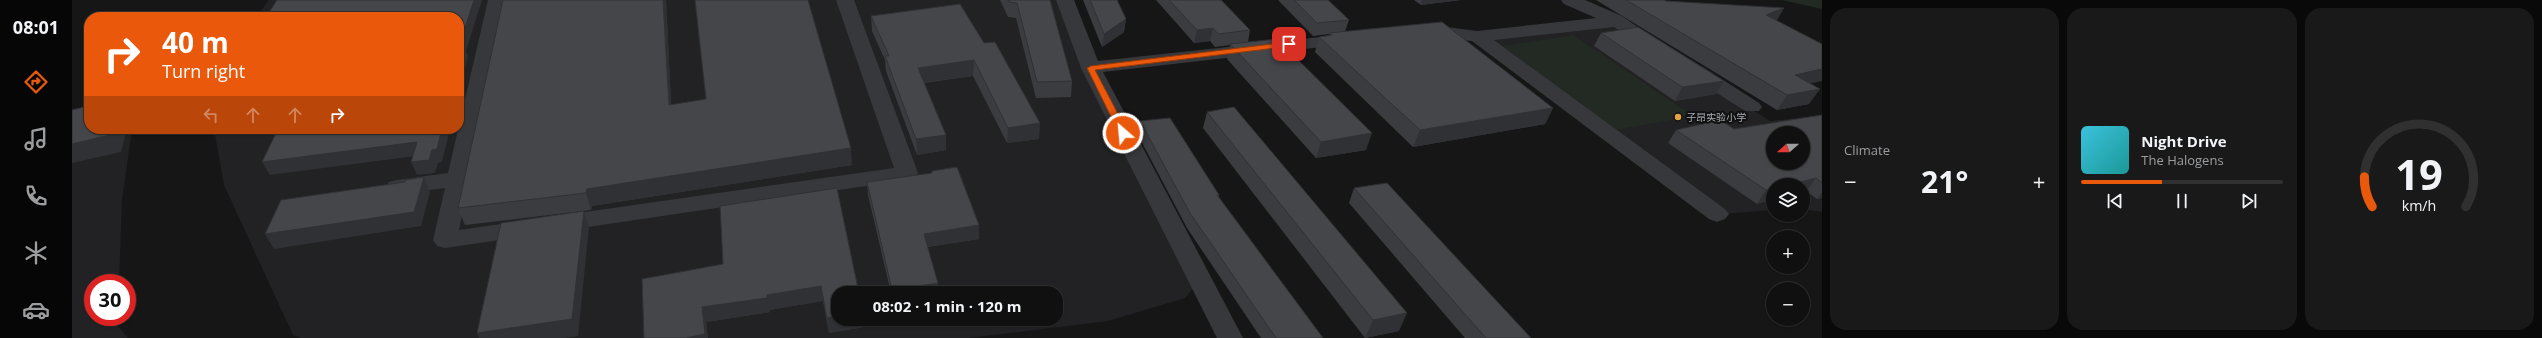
<!DOCTYPE html>
<meta charset="utf-8">
<style>
:root{--surface:#101011;--page:#19191a;--text:#f1f3f6;--muted:#9c9d9f;--line:#303031;--accent:#ea580c}
body{margin:0;font-family:"Open Sans","Noto Sans SC",sans-serif;background:var(--page);color:var(--text);height:100vh;display:flex;flex-direction:column;font-size:15px;white-space:nowrap}
*{box-sizing:border-box;margin:0}
p{font-size:13px;color:var(--muted)}
.icon{flex:none;width:22px;height:22px;fill:none;stroke:currentColor;stroke-width:2;stroke-linecap:round;stroke-linejoin:round}
.map{position:relative;flex:1;overflow:hidden}
.details{display:flex;flex-direction:column;gap:8px;padding:8px;background:#090909;width:720px}
.details>*{flex:none}
.top-card{position:absolute;left:12px;top:12px;width:380px;height:122px;border-radius:16px;box-shadow:0 1px 3px #0004,0 0 0 1px var(--line);background:#ea580c;color:#fff;overflow:hidden}
.needle{width:26px;rotate:249deg}
.controls{position:absolute;left:1694px;top:126px;display:grid;gap:8px}
.controls a{display:grid;place-items:center;width:44px;height:44px;border-radius:50%;background:var(--surface);box-shadow:0 1px 3px #0004,0 0 0 1px var(--line);font-size:20px}
.speed{position:absolute;left:12px;top:274px;display:flex;gap:8px;font-size:20px;font-weight:700;text-align:center}
.speed>*{display:grid;place-content:center;width:52px;height:52px;border-radius:50%;background:var(--surface);box-shadow:0 1px 3px #0004,0 0 0 1px var(--line);line-height:1}
.speed .limit{border:6px solid #d22;background:#fff;color:#111}
.pin{position:absolute;display:grid;place-items:center;width:34px;height:34px;color:#fff;margin:-17px;border-radius:8px;box-shadow:0 2px 6px #0006}
.me{position:absolute;width:44px;margin:-22px;rotate:333deg;stroke-linejoin:round;filter:drop-shadow(0 0 3px #0008)}
.turn{display:flex;align-items:center;gap:14px;height:84px;padding:0 12px;font-size:18px}
.turn .icon{width:52px;height:52px;stroke-width:2.5}
.turn b{display:block;font-size:28px;line-height:34px}
.lanes{display:flex;align-items:center;height:38px;padding:0 12px;background:#0003;justify-content:center;gap:20px;direction:ltr}
.lanes .off{opacity:.35}
.big{font-size:30px;font-weight:700;line-height:1.1}
.details .card{flex:1;display:flex;flex-direction:column;justify-content:center;gap:6px;min-width:0;padding:0 14px;border-radius:16px;background:var(--page)}
.details .dial{align-items:center;gap:0}
.dial svg{height:104px;overflow:visible;fill:none;stroke:var(--line);stroke-width:7;stroke-linecap:round;text-anchor:middle}
.dial text{fill:var(--text);stroke:none}
.song{display:flex;align-items:center;gap:12px}
.cover{width:48px;height:48px;border-radius:6px;background:linear-gradient(135deg,hsl(190 70% 55%),hsl(180 70% 35%))}
.played{height:4px;border-radius:2px;background:linear-gradient(90deg,var(--accent) 40%,var(--line) 40%)}
.keys{display:flex;justify-content:space-around;direction:ltr}
.heat{display:flex;justify-content:space-between;align-items:center;font-size:22px;direction:ltr}
.details .tiles{flex:1;display:grid;gap:8px;grid-template-columns:repeat(3,1fr)}
.trip{position:absolute;left:759px;top:286px;width:232px;height:40px;border-radius:16px;background:var(--surface);box-shadow:0 1px 3px #0004,0 0 0 1px var(--line);font-weight:700;line-height:40px;text-align:center}
main{display:flex;flex:1;min-height:0}
.tab-bar{display:flex;flex-direction:column;width:72px;justify-content:space-around;align-items:center;background:#060607;color:var(--muted)}
.tab-bar .icon{width:28px;height:28px}
.tab-bar .selected{color:var(--accent)}
.tab-bar b{font-size:18px;color:var(--text)}
.map>svg:first-child{display:block}
.built{fill:#222224;fill-rule:evenodd}
.green{fill:#222a23}
.lines{fill:none;stroke-linecap:round;stroke-linejoin:round}
.minor{fill:#37383c;fill-rule:evenodd}
.wall{fill:#3b3c40}
.shaded-wall{fill:#303134}
.building{fill:#45464a;stroke:#303134;fill-rule:evenodd}
.route{fill:#ea580c;stroke:#983908}
.poi-dot{fill:#e3a343;stroke:#111112;stroke-width:1.5}
.labels{text-anchor:middle;stroke-width:4;stroke-linejoin:round;paint-order:stroke}
.poi-label{font-size:10px;fill:#a9aeb6;stroke:#111112;text-anchor:start}
</style>
<main>
<nav class="tab-bar">
<b>08:01</b>
<svg class="icon selected" aria-label="directions" viewBox="0 0 24 24"><path d="M12 3l9 9-9 9-9-9zM9 14v-3h6M13 9l2 2-2 2"/></svg>
<svg class="icon" aria-label="music" viewBox="0 0 24 24"><path d="M9 18V5l10-2v13"/><circle cx="6" cy="18" r="3"/><circle cx="16" cy="16" r="3"/></svg>
<svg class="icon" aria-label="phone" viewBox="0 0 24 24"><path d="M5 4h4l2 5-3 2q2 4 5 5l2-3 5 2v4C11 20 4 13 5 4z"/></svg>
<svg class="icon" aria-label="climate" viewBox="0 0 24 24"><path d="M12 3v18M4 7l16 10M4 17L20 7"/></svg>
<svg class="icon" aria-label="car" viewBox="0 0 24 24"><path d="M5 17H2v-5l4-1 3-4h7l3 4 3 1v5h-3M9 17h6M6 11h13"/><circle cx="7" cy="17" r="2"/><circle cx="17" cy="17" r="2"/></svg>
</nav>
<div class="map">
<svg width="1750" height="338" viewBox="0 0 1750 338">
<rect width="100%" height="100%" fill="#161617"/>
<g class="built">
<path d="M197 0H985L1122 287 1113 298 1036 321 896 338H229L221 335 152 185 142 129H387V17H184ZM766 293H984V319H766Z"/>
<path d="M1545 24 1698 121 1744 116 1750 119V212L1731 209V185H1701V210L1650 214 1414 38ZM1701 133H1731V163H1701Z"/>
<polygon points="0,123 17,129 60,129 50,200 47,283 21,283 21,317 46,317 45,325 56,338 0,338"/>
</g>
<g class="green">
<polygon points="1710,0 1750,0 1750,9"/>
<polygon points="1501,35 1621,116 1543,130 1431,46"/>
</g>
<g class="lines">
<g class="minor">
<polygon points="416,0 434,0 387,230 822,168 764,0 782,0 846,173 843,178 835,180 373,248 365,246 361,240 373,188 325,194 317,192 314,187 317,182 325,180 376,173"/>
<polygon points="984,0 1002,0 1026,61 1276,34 1282,35 1285,39 1282,43 1276,44 1031,72 1171,338 1145,338 1009,68"/>
<polygon points="1489,0 1513,0 1550,16 1590,44 1588,48 1574,48 1542,27 1422,40 1653,209 1657,214 1653,219 1645,222 1637,219 1400,41 1348,36 1345,32 1348,28 1366,26 1405,31 1524,18 1492,4"/>
<polygon points="1624,65 1631,67 1687,103 1690,107 1687,111 1673,111 1617,75 1614,71 1617,67"/>
</g>
</g>
<g class="wall">
<polygon points="431,0 594,0 599,104 780,165 520,206 519,210 393,225 386,208"/>
<polygon points="928,0 978,0 1000,81 999,97 964,98 944,18 936,17"/>
<polygon points="1011,0 1045,0 1054,19 1052,32 1030,47"/>
<polygon points="1084,0 1149,0 1178,30 1176,42 1294,150 1244,158 1155,59 1158,45 1143,47 1138,41 1122,43"/>
<polygon points="1206,0 1256,0 1277,20 1273,31 1481,108 1473,124 1341,147 1243,52 1247,37 1257,36 1257,34 1241,36"/>
<polygon points="1342,0 1389,0 1349,5"/>
<polygon points="1524,0 1592,0 1594,1 1705,20 1738,84 1737,104 1705,110"/>
<polygon points="888,4 967,139 935,143 901,76 852,83 874,150 845,155 814,71 813,60 800,31 799,16"/>
<polygon points="1529,33 1652,81 1644,94 1603,101 1522,46"/>
<polygon points="1135,112 1327,331 1293,338 1131,128"/>
<polygon points="1750,115 1750,198 1745,199 1734,191 1731,192 1731,185 1685,204 1596,143 1604,130 1662,129"/>
<polygon points="1068,121 1147,195 1147,197 1251,338 1189,338 1115,228 1066,135"/>
<polygon points="860,171 907,239 856,247 867,293 819,293 796,195 795,182 860,173"/>
<polygon points="765,188 766,319 791,319 792,327 757,333 751,301 697,310 698,312 634,322 636,338 572,338 651,264"/>
<polygon points="1282,188 1459,338 1393,338 1277,203"/>
</g>
<g class="shaded-wall">
<polygon points="402,0 410,0 394,51 396,56 387,94 387,61 388,44"/>
<polygon points="591,0 594,0 600,121 597,105"/>
<polygon points="1350,0 1389,0 1349,5"/>
<polygon points="1712,8 1704,22 1694,15"/>
<polygon points="1054,19 1052,32 1030,47 1032,34"/>
<polygon points="1141,28 1138,41 1122,43 1125,30"/>
<polygon points="902,60 901,76 846,83 846,68"/>
<polygon points="1750,69 1750,81 1713,89 1723,75"/>
<polygon points="1652,81 1644,94 1603,101 1610,87"/>
<polygon points="1748,89 1737,104 1705,110 1715,95"/>
<polygon points="1481,108 1473,124 1341,147 1348,130"/>
<polygon points="968,123 967,139 935,143 936,128"/>
<polygon points="40,129 55,129 49,152 0,163 0,144"/>
<polygon points="370,129 378,129 370,162 366,163 363,173 345,175 339,162 360,150"/>
<polygon points="1300,133 1294,150 1244,158 1249,142"/>
<polygon points="874,135 874,150 845,155 844,139"/>
<polygon points="345,142 351,155 198,175 190,162"/>
<polygon points="779,148 780,165 520,206 519,210 514,193 515,189"/>
<polygon points="352,177 358,192 349,226 202,249 193,234"/>
<polygon points="1744,178 1734,191 1731,192 1731,185 1716,185"/>
<polygon points="1701,189 1701,200 1685,204 1694,190"/>
<polygon points="1750,192 1750,198 1745,199"/>
<polygon points="512,211 517,228 506,336 494,338 407,338 405,333"/>
<polygon points="907,225 907,239 853,247 852,234"/>
<polygon points="866,283 867,293 820,293 820,290"/>
<polygon points="749,286 751,301 697,310 698,312 634,322 636,338 614,338 630,307 695,295"/>
<polygon points="1335,313 1327,331 1293,338 1301,320"/>
<polygon points="766,316 766,319 791,319 792,327 757,333 755,318"/>
</g>
<g class="building">
<polygon points="205,0 402,0 388,44 392,44 387,61 387,17 194,17"/>
<polygon points="431,0 591,0 597,105 634,99 623,0 736,0 779,148 515,189 514,193 386,208"/>
<polygon points="936,0 978,0 1000,81 965,82 945,3 937,2"/>
<polygon points="1018,0 1045,0 1054,19 1032,34"/>
<polygon points="1097,0 1149,0 1178,30 1146,34 1141,28 1125,30"/>
<polygon points="1222,0 1256,0 1277,20 1245,23"/>
<polygon points="1554,0 1592,0 1594,1 1712,8 1694,15 1750,44 1750,69 1723,75 1748,89 1715,95"/>
<polygon points="888,4 912,43 923,42 968,123 936,128 902,60 846,68 874,135 844,139 813,56 817,56 799,16"/>
<polygon points="1370,22 1481,108 1348,130 1247,37 1260,35 1257,33"/>
<polygon points="1566,27 1652,81 1610,87 1529,33"/>
<polygon points="1205,39 1300,133 1249,142 1158,44"/>
<polygon points="17,106 17,129 40,129 38,135 0,144 0,110"/>
<polygon points="1162,107 1335,313 1301,320 1135,112"/>
<path d="M1750 115V183L1744 178 1716 185H1701V189L1694 190 1604 130 1648 120 1662 129ZM1701 133H1731V163H1701Z"/>
<polygon points="1098,118 1147,195 1145,195 1251,338 1204,338 1118,213 1068,121"/>
<polygon points="206,129 370,129 365,149 360,150 357,160 339,162 345,142 190,162"/>
<polygon points="885,167 907,225 852,234 866,283 820,290 795,182 860,173 860,171"/>
<polygon points="352,177 342,212 193,234 209,200 333,182 333,180"/>
<polygon points="1315,183 1459,338 1414,338 1282,188"/>
<polygon points="765,188 787,293 766,293 766,316 755,318 749,286 695,295 695,298 630,307 633,334 614,338 572,338 570,279 651,264 648,206"/>
<polygon points="512,211 500,319 405,333 429,223"/>
</g>
<polygon class="route" points="1217,42 1221,44 1220,46 1023,70 1056,133 1051,136 1047,133 1015,68 1019,66"/>
<circle class="poi-dot" cx="1606" cy="117" r="4"/>
<g class="labels">
<g class="poi-label">
<text x="1614" y="121">子昂实验小学</text>
</g>
</g>
</svg>
<div class="controls">
<a><svg class="needle" viewBox="-14 -14 28 28"><path d="M0-13l5 13h-10z" fill="#e53935"/><path d="M0 13l5-13h-10z" fill="#9c9d9f"/></svg></a>
<a><svg class="icon" aria-label="layers" viewBox="0 0 24 24"><path d="M12 4l9 5-9 5-9-5zM3 14l9 5 9-5"/></svg></a>
<a>+</a>
<a>−</a>
</div>
<div class="speed"><div class="limit">30</div></div>
<div class="pin" style="left:1217px;top:44px;background:#d93025"><svg class="icon" aria-label="arrive" viewBox="0 0 24 24"><path d="M6 21V4h12l-3 4 3 4H6"/></svg></div>
<svg class="me" style="left:1051px;top:133px" viewBox="-20 -20 40 40"><circle r="17" fill="#ea580c" stroke="#fff" stroke-width="3"/><path d="M0-11L8 9 0 5-8 9z" fill="#fff"/></svg>
<div class="trip">08:02 · 1 min · 120 m</div>
<div class="top-card">
<div class="turn"><svg class="icon" aria-label="right" viewBox="0 0 24 24"><path d="M7 20v-9h11M14 6l5 5-5 5"/></svg><div><b>40 m</b>Turn right</div></div>
<div class="lanes"><svg class="icon off" aria-label="left" viewBox="0 0 24 24"><path d="M17 20v-9H6M10 6l-5 5 5 5"/></svg><svg class="icon off" aria-label="ahead" viewBox="0 0 24 24"><path d="M12 20V5M6 11l6-6 6 6"/></svg><svg class="icon off" aria-label="ahead" viewBox="0 0 24 24"><path d="M12 20V5M6 11l6-6 6 6"/></svg><svg class="icon" aria-label="right" viewBox="0 0 24 24"><path d="M7 20v-9h11M14 6l5 5-5 5"/></svg></div>
</div>
</div>
<section class="details">
<div class="tiles">
<div class="card"><p>Climate</p>
<div class="heat"><a>−</a><b class="big">21°</b><a>+</a></div>
</div>
<div class="card">
<div class="song"><i class="cover"></i><div><b>Night Drive</b><p>The Halogens</p></div></div>
<div class="played"></div>
<div class="keys"><svg class="icon" aria-label="previous" viewBox="0 0 24 24"><path d="M18 5L8 12l10 7zM5 5v14"/></svg><svg class="icon" aria-label="pause" viewBox="0 0 24 24"><path d="M8 5v14M16 5v14"/></svg><svg class="icon" aria-label="next" viewBox="0 0 24 24"><path d="M6 5l10 7-10 7zM19 5v14"/></svg></div>
</div>
<div class="card dial"><svg viewBox="0 0 100 80">
<path d="M14 69A42 42 0 1 1 86 69"/>
<path d="M14 69A42 42 0 0 1 8 46" stroke="#ea580c"/>
<text x="50" y="56" font-size="32" font-weight="700">19</text>
<text x="50" y="72" font-size="11">km/h</text>
</svg></div>
</div>
</section>
</main>
